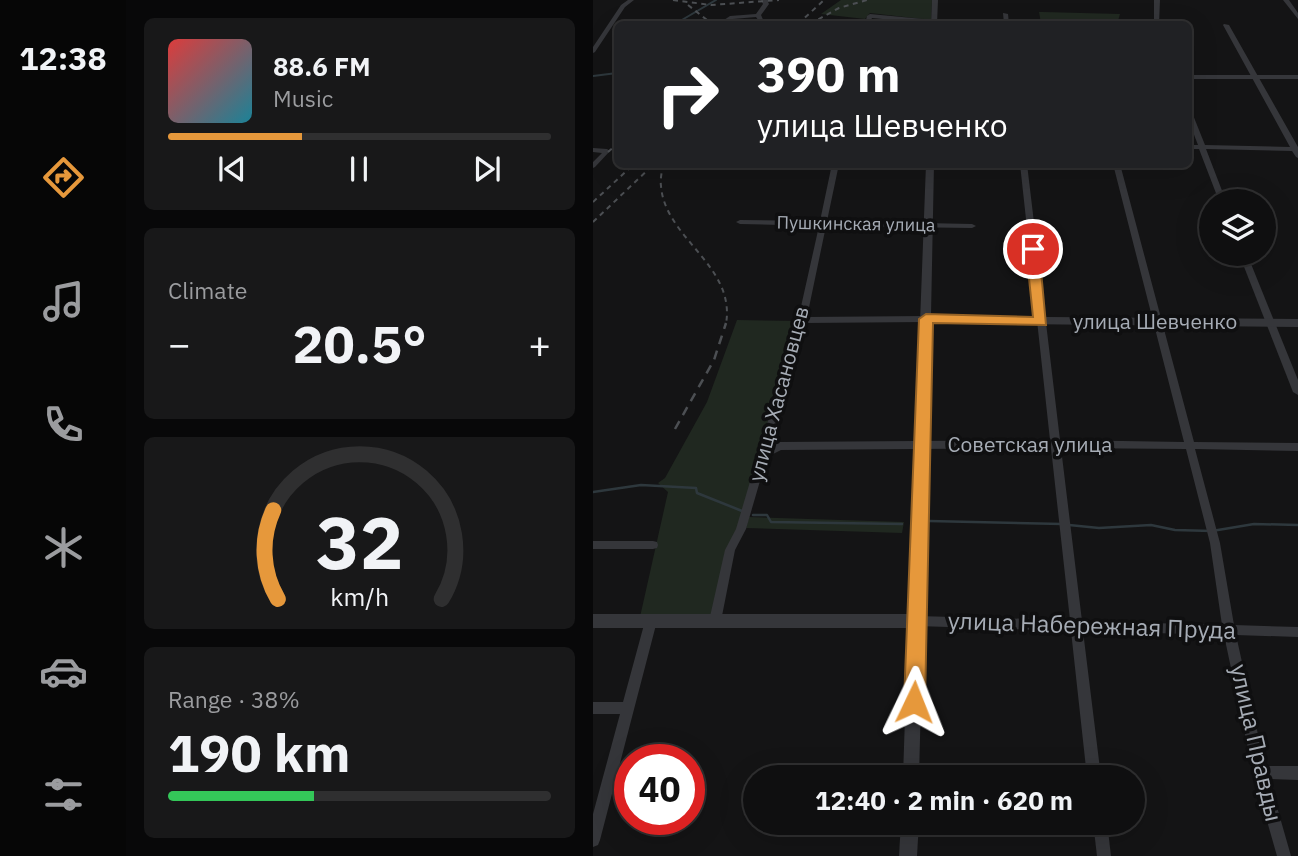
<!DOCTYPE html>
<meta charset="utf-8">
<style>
:root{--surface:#0f0f10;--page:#181819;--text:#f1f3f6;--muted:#9b9c9f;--line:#2f2f30;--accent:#e6983b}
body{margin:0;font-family:"IBM Plex Sans",sans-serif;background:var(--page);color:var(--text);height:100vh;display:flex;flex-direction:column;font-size:26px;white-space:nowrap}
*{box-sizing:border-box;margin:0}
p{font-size:23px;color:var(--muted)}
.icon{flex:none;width:38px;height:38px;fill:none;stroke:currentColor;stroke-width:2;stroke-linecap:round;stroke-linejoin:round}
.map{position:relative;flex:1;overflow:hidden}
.panel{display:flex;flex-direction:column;gap:18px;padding:18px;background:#080809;width:467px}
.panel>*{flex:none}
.top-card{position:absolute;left:21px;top:21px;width:578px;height:147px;border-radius:10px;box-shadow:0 7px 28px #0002,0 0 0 2px var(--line);background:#202124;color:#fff;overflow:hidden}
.buttons{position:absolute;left:606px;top:189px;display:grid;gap:14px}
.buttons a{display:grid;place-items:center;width:77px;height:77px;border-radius:50%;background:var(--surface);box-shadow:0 7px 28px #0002,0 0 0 2px var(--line);font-size:35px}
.speed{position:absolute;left:21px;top:744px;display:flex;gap:14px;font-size:35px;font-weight:700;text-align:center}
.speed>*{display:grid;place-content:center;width:91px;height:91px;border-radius:50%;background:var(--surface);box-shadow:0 7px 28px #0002,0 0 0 2px var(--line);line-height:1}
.speed .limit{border:10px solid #d22;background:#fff;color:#111}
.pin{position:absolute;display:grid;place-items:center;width:60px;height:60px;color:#fff;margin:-30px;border:4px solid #fff;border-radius:50%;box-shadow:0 2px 7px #0007}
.me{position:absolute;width:77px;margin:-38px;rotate:2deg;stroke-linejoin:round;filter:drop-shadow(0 0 5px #0008)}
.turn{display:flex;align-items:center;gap:24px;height:147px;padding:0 28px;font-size:32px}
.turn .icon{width:91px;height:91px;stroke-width:2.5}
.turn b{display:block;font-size:49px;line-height:60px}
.big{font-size:52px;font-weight:700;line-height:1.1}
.panel .card{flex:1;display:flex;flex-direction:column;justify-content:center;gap:10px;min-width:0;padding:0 24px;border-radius:10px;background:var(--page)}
.panel .dial{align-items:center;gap:0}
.dial svg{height:182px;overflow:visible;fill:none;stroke:var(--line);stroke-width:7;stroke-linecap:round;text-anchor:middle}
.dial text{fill:var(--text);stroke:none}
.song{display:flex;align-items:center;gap:21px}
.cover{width:84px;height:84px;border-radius:10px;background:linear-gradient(135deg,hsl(0 70% 55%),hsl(190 70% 35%))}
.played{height:7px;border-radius:4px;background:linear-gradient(90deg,var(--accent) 35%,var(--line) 35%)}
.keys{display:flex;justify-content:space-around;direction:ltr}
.heat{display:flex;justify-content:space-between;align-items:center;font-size:38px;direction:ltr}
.charge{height:10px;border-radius:5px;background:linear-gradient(90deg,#34c759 38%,var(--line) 0)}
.trip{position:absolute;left:150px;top:765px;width:402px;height:70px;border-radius:35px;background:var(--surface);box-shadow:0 7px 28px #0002,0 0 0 2px var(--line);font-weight:700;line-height:70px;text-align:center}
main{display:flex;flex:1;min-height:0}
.dock{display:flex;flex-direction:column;width:126px;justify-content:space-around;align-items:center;background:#060606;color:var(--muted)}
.dock .icon{width:49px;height:49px}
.dock .selected{color:var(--accent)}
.dock b{font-size:32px;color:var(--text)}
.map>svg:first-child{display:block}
.green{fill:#202820}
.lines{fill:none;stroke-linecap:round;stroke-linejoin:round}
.stream-far1{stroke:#2e383d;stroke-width:2}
.stream{stroke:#2e383d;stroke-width:2.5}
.minor{fill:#35363a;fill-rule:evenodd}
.tertiary{fill:#35363a;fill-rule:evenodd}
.rail-far1{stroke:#4c4f53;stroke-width:2;stroke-dasharray:5 4.5;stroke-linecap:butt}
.rail{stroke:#4c4f53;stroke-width:2.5;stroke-dasharray:9 7;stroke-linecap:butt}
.route{fill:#e6983b;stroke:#966326;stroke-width:2}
.labels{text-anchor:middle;stroke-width:7;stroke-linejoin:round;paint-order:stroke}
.far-street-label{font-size:18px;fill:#a6acb5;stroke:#0f0f10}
.street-label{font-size:21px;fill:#a6acb5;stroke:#0f0f10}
.near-street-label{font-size:24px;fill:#a6acb5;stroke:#0f0f10}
</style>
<main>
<nav class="dock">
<b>12:38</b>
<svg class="icon selected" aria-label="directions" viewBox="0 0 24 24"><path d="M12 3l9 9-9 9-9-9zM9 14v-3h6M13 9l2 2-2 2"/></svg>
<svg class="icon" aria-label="music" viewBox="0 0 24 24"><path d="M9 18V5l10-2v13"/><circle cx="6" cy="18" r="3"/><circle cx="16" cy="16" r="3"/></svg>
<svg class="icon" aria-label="phone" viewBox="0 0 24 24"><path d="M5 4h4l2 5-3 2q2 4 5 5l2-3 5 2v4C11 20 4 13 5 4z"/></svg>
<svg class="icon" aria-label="climate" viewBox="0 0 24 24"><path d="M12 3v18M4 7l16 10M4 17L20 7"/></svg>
<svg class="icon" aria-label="car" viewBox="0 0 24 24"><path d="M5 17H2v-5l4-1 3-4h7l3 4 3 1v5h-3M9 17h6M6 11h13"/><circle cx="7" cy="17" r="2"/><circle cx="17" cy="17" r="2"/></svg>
<svg class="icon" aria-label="filters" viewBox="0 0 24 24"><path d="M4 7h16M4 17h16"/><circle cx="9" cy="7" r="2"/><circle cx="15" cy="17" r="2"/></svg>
</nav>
<section class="panel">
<div class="card">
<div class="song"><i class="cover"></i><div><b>88.6 FM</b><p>Music</p></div></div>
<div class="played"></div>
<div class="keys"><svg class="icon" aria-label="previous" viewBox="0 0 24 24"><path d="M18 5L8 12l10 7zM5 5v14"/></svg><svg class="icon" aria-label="pause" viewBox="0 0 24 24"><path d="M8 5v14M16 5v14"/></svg><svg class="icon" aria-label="next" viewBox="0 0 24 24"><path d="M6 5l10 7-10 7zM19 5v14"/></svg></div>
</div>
<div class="card"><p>Climate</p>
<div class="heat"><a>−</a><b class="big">20.5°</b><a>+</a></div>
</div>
<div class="card dial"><svg viewBox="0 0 100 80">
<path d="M14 69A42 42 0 1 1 86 69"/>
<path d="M14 69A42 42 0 0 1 12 30" stroke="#e6983b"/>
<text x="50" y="56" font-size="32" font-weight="700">32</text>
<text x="50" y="72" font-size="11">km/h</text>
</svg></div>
<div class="card"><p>Range · 38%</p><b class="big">190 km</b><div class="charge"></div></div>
</section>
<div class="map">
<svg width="705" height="856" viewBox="0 0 705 856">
<rect width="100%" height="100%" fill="#141415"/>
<g class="green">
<polygon points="248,0 339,0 338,20 277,13 272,19 228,14"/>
<polygon points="446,12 450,12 527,14 524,24 448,23"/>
<polygon points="144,320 206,321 121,617 47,617 75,492 65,483 72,478 114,402"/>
<polygon points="156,517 311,522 309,533 153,528"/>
</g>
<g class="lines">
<g class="stream-far1">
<polyline points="82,24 123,0"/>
<polyline points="0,76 24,73"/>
</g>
<g class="stream">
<polyline points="0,492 48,485 103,488 104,493 149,511"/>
<polyline points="160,515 174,515 178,522 309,524"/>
<polyline points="336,521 469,524"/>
<polyline points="476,525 506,528 558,525 582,530 619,531 661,524 705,525"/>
</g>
<g class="minor">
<polygon points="35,0 41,0 32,7 2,52 0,53 0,47 28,5"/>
<polygon points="168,0 174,0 176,4 168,15 172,24 168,24 163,17 140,19 131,24 125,24 137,16 163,14 170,4"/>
<polygon points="561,0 567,0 566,24 561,24"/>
<polygon points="690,0 696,0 705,13 705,19"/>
<polygon points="410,13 415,14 416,24 411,24"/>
<polygon points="277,14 341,20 344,22 341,24 279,18 276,24 272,24 274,16"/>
<polygon points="631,24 636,25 705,147 705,158 703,157 699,151 613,149 633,201 626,201 606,149 595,149 595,145 605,145 595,119 595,108 598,110 612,145 697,147 630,25"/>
<polygon points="0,148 14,149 17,151 2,167 0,168 0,162 9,153 0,152"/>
<path d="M239 164H246L234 221 379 224 383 226 379 228 233 226 214 317 333 316 337 319 333 322 212 323 177 447 187 442 457 440 427 164H434L467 440 591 442 520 164H527L601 442 705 443V451L602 449 627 543 641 625 705 627V637L643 635 672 766H705V780L676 779 698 856H684L660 772 631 635 490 631 508 777H494L478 631 324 626 320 625 318 621 320 617 324 616 477 620 458 448 188 450 174 457 153 529 142 550 128 621 126 625 122 626 118 625 116 621 132 550 143 529 205 320 226 226 147 224 143 222 147 220 227 221ZM468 448 593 449 617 543 629 625 489 621Z"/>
<polygon points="646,254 654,254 705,380 705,395 700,392"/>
<polygon points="0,541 60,541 64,542 65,545 64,548 60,549 0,549"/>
<polygon points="58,616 62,617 64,621 7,840 5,845 0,847 0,814 27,714 0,714 0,702 30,702 52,621 54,617"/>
<polygon points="500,822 514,822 518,856 504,856"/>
</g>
<g class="tertiary">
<polygon points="339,0 345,0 344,24 338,24"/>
<rect x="595" y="75" width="110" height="4"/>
<polygon points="333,164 341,164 338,316 705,319 705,327 338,323 326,777 310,777 315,628 0,628 0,614 316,614"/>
<polygon points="308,822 326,822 324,856 306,856"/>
</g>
<g class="rail-far1">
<polyline points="80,0 118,5 186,0"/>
<polyline points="95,5 119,24"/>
<polyline points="205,24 231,0"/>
<polyline points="217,24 246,8 274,0"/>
<polyline points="15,152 24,144"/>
<path d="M70 164C69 171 67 179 68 186 72 239 143 265 133 324"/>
<polyline points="0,202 41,164"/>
<polyline points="0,222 61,164"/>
</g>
<polyline class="rail" points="82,429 121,360 133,323"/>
</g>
<polygon class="route" points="440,245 446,249 453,325 340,323 332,702 329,709 321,712 314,709 311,702 326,319 333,314 440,317 433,249"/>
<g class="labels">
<g class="far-street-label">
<text transform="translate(263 224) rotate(1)" y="6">Пушкинская улица</text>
</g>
<g class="street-label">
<text x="562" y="329">улица Шевченко</text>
<text transform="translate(186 394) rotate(-75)" y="7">улица Хасановцев</text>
<text x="437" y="452">Советская улица</text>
</g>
<g class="near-street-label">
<text transform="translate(499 626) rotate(2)" y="8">улица Набережная Пруда</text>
<text transform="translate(663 743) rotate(77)" y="8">улица Правды</text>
</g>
</g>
</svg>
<div class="buttons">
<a><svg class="icon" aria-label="layers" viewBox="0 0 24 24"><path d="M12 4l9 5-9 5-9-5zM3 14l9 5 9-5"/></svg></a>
</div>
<div class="speed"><div class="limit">40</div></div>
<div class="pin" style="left:440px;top:249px;background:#d93025"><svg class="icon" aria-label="arrive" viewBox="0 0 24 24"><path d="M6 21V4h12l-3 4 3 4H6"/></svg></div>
<svg class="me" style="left:321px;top:702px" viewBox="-20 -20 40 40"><path d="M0-17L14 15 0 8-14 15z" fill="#e6983b" stroke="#fff" stroke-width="4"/></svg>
<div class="trip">12:40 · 2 min · 620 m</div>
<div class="top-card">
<div class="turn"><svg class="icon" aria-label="right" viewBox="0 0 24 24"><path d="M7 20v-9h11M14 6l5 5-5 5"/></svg><div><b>390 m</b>улица Шевченко</div></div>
</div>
</div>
</main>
